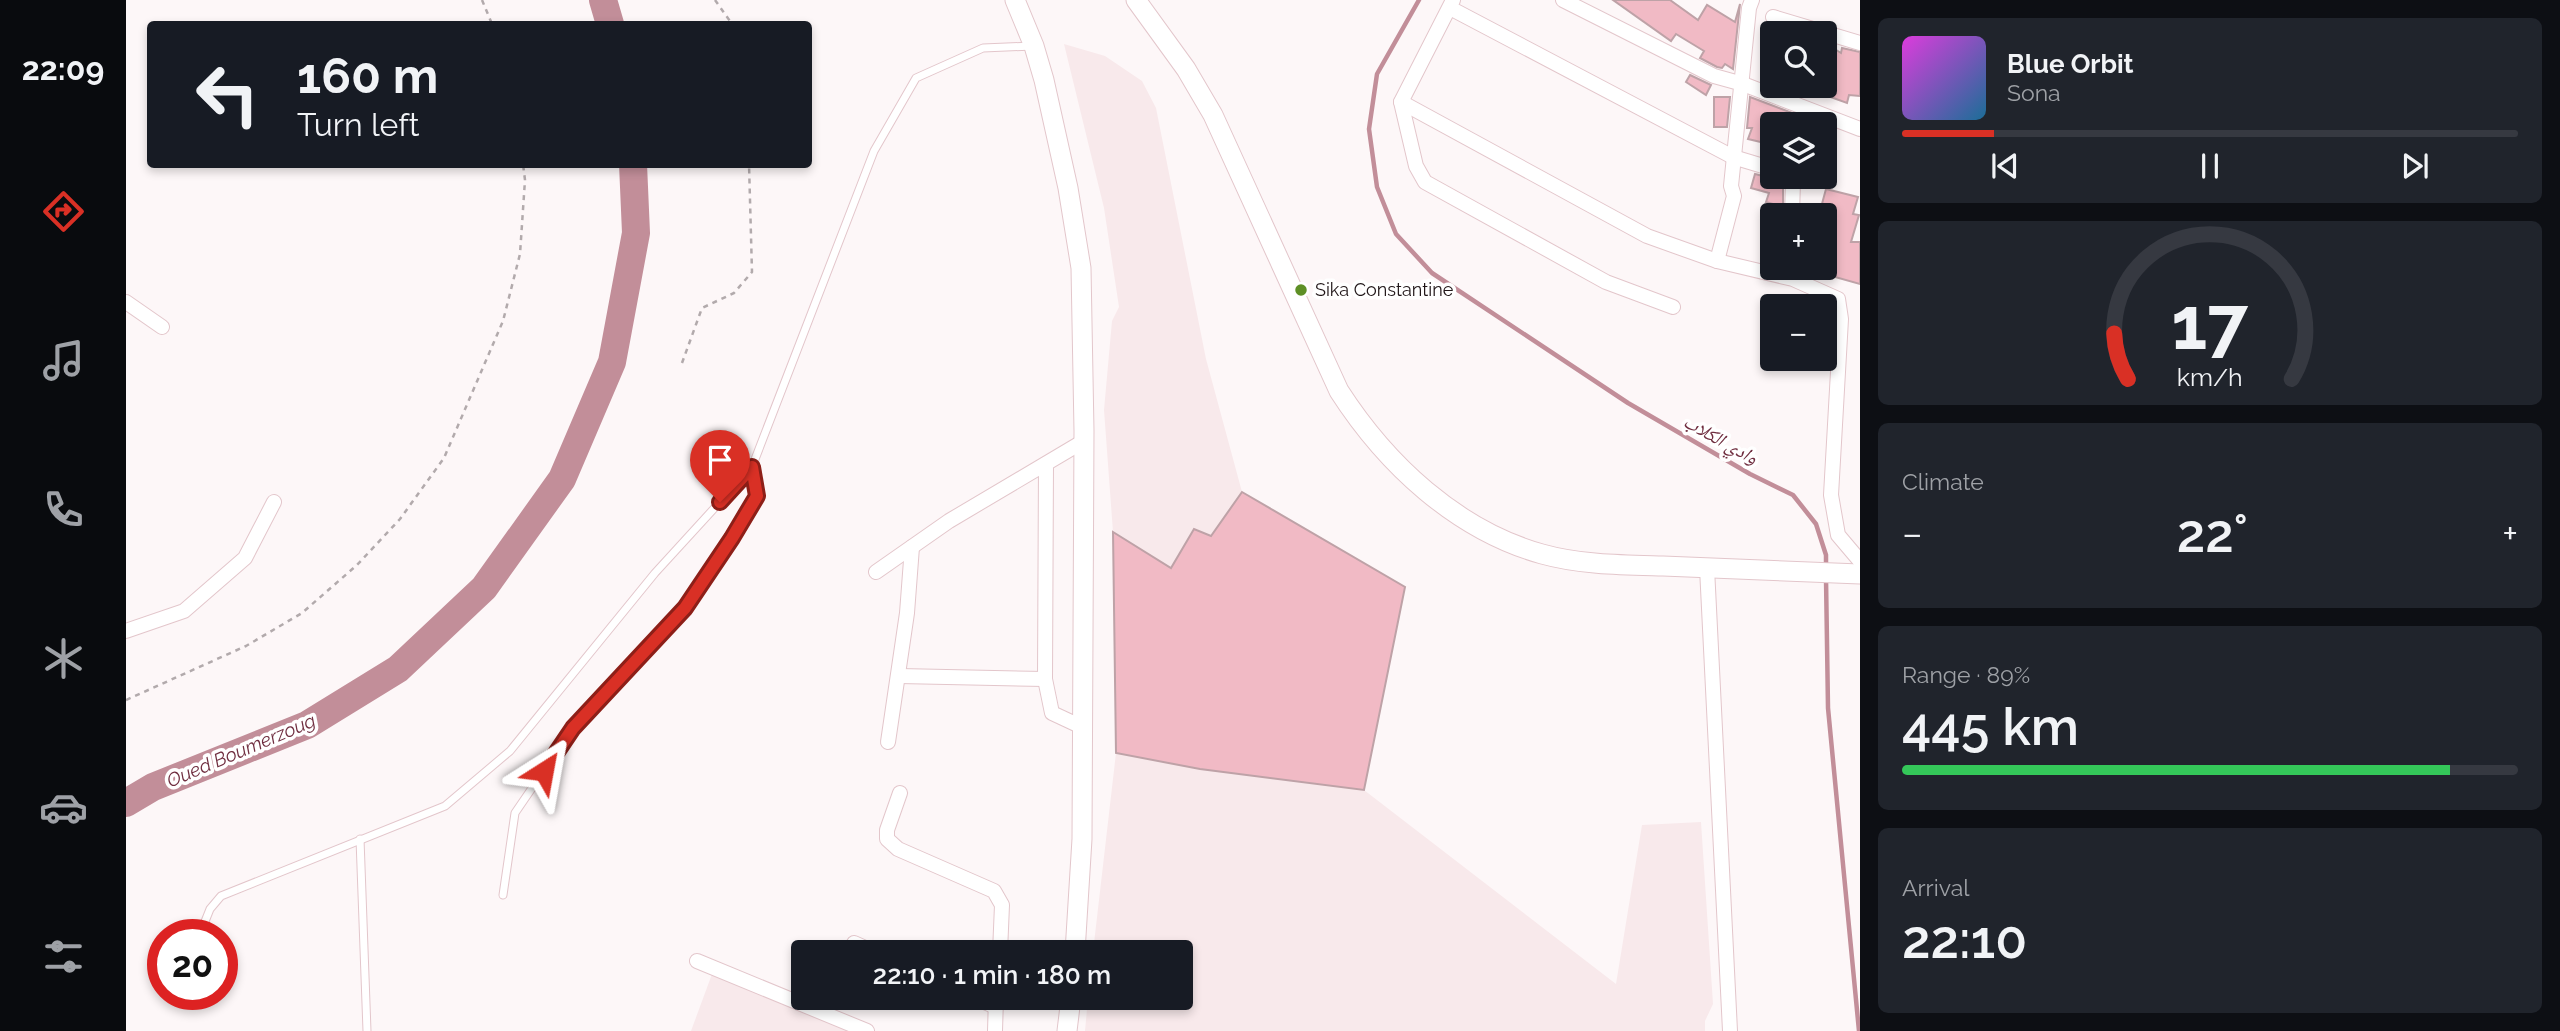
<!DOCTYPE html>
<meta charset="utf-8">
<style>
:root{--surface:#171b24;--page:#20242c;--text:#f1f3f6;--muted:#9ea1a6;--line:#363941;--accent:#d93025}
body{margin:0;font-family:Raleway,"Noto Naskh Arabic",sans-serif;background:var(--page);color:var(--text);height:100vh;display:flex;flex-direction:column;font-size:26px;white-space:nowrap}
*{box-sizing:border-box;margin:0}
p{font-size:23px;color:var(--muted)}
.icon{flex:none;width:38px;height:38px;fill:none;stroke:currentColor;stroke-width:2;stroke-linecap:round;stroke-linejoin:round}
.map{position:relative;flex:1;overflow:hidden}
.sheet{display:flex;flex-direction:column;gap:18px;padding:18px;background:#0d0f14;width:700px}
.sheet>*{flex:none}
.guide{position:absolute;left:21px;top:21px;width:665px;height:147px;border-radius:7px;box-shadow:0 4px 10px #0003;background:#171b24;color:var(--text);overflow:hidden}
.tools{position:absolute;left:1634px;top:21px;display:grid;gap:14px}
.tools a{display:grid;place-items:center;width:77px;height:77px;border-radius:7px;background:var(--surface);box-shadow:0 4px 10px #0003;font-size:35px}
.speed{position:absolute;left:21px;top:919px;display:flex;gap:14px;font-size:35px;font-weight:700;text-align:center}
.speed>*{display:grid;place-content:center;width:91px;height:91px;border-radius:50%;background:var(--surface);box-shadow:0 4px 10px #0003;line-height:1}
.speed .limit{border:10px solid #d22;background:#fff;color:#111}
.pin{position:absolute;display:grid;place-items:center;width:60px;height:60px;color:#fff;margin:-72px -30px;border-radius:50% 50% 50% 0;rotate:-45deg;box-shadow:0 0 7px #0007}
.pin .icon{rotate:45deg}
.me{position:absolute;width:77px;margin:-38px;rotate:34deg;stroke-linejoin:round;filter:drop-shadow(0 0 5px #0008)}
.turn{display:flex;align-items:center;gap:24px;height:147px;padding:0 35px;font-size:32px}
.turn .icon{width:91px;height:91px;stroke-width:2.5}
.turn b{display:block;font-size:49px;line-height:60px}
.big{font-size:52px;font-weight:600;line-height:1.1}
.sheet .tile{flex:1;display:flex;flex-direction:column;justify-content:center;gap:10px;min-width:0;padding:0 24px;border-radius:10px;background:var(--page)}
.sheet .dial{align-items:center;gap:0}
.dial svg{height:182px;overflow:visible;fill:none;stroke:var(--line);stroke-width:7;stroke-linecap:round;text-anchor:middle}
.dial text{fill:var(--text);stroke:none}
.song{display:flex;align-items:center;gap:21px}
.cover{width:84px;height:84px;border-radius:10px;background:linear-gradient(135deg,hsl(300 70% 55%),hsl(200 70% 35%))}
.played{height:7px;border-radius:4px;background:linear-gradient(90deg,var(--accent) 15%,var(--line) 15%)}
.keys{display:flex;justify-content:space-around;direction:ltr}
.heat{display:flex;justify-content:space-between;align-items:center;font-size:38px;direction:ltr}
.charge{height:10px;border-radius:5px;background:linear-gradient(90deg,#34c759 89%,var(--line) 0)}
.trip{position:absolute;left:665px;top:940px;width:402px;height:70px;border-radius:7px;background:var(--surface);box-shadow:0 4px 10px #0003;font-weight:600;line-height:70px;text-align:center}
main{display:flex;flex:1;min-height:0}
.dock{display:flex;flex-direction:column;width:126px;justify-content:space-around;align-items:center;background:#090b0e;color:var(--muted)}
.dock .icon{width:49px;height:49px}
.dock .selected{color:var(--accent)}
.dock b{font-size:32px;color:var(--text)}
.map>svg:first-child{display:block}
.built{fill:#f8e9eb}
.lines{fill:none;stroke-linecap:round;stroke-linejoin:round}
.stream{stroke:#c28e99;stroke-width:4.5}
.river{stroke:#c28e99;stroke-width:28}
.building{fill:#f1bac5;stroke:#bea2a7;stroke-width:2}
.lane-casing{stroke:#e3c6cb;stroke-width:9}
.street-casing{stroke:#e3c6cb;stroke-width:16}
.secondary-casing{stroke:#e3c6cb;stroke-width:21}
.path{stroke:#b2aaac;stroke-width:2.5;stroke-dasharray:5 5;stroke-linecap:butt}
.lane{stroke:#fff;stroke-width:7}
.street{stroke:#fff;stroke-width:14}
.secondary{stroke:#fff;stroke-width:19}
.route-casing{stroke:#8d1f18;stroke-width:18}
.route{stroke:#d93025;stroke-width:12}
.poi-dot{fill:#5e8f25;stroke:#fff;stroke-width:2.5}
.labels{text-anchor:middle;stroke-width:7;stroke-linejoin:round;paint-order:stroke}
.poi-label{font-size:18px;fill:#201618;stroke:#fff;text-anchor:start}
.water-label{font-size:19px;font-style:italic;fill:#6f2d3f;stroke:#fff}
</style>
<main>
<nav class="dock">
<b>22:09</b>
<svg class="icon selected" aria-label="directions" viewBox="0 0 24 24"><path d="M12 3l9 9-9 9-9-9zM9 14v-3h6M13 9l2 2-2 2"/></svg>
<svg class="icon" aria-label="music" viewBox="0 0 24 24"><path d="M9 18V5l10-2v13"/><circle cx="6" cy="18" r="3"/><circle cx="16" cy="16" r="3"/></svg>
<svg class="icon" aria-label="phone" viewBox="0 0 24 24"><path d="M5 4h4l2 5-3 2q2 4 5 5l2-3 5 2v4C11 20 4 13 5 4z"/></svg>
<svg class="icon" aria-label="climate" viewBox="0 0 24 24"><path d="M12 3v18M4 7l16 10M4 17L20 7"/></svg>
<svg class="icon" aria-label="car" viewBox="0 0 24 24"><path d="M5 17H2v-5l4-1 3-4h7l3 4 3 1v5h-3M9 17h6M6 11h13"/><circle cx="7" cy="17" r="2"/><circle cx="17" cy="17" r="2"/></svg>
<svg class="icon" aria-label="filters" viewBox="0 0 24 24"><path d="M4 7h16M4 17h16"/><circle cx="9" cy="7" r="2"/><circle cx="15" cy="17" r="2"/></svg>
</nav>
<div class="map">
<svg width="1734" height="1031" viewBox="0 0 1734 1031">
<rect width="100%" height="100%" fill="#fdf7f8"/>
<g class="built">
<polygon points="938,44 979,56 1016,81 1030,108 1080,359 1116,492 1279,587 1238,790 1490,984 1516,825 1575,822 1587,1004 1579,1021 1579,1031 959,1031 962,998 1055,998 1055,952 967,952 990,753 987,532 978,410 986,321 993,307 978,208"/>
<polygon points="586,974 724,1031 565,1031"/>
</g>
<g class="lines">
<g class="stream">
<polyline points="1293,0 1251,74 1243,129 1251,187 1270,234 1306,273 1502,403 1624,474 1667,495 1690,524 1700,555 1700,566"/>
<polyline points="1700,578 1702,708 1733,1031"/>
</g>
<g class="river">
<polyline points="477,0 484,24"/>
<polyline points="0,803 27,787 181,725 272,669 358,588 436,479 486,362 510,233 507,164"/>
</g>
</g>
<g class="building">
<polygon points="1487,0 1544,0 1572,20 1581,5 1609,22 1614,4 1607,69 1599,64 1596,68 1591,67 1574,58 1578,51 1550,34 1545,41"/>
<polygon points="1699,43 1715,53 1716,48 1734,52 1734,96 1723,95 1721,103 1699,95"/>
<polygon points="1644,59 1647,59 1647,85 1637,81"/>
<polygon points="1564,75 1585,85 1580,95 1560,82"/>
<polygon points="1588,97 1604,97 1601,127 1588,127"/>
<polygon points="1624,97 1695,124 1647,124 1647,145 1622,139 1626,128 1621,128"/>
<polygon points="1629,174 1645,178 1655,177 1657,184 1657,207 1640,202 1643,193 1625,188"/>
<polygon points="1700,189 1732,197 1727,214 1733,215 1725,242 1734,242 1734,284 1695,273 1696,268 1699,268 1699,215 1693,215"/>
<polygon points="1116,492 1279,587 1238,790 1074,769 990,753 987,532 1045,568 1068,529 1085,536"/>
</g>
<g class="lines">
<g class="lane-casing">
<g id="lane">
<polyline points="234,839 241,1031"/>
<polyline points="377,895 389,813 447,728 559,608 606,538 631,496 626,467"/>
<polyline points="74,934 84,909 95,896 319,806 384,751 529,573 626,467 748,151 790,78 857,48 907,46"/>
<polyline points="50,995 51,994"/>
</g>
</g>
<g class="street-casing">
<g id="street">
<polyline points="1327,0 1275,102 1290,166 1299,182 1480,282 1547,307"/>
<polyline points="1437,0 1588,76 1617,84 1734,129"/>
<polyline points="1324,8 1607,157 1647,169"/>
<polyline points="1647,17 1734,43"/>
<polyline points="1275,102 1521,236 1591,261 1667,279 1712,299 1715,319 1705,495 1712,535 1734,561"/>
<polyline points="1664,177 1667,181 1666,215"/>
<polyline points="1591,261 1608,196 1605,186 1623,8 1626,0"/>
<polyline points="0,302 36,327"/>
<polyline points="920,464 919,679 926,713 956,727"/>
<polyline points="1581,568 1604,1031"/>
<polyline points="750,572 823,521 958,441"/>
<polyline points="0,631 58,611 119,558 148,502"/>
<polyline points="773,676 919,679"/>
<polyline points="762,742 781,613 786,547"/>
<polyline points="774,793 761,830 761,839 772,849 868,891 876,905 874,952"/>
<polyline points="728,943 748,952"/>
<polyline points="571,961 741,1031"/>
<polyline points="849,998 870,1007"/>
<polyline points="869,1031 870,998"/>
</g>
</g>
<g class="secondary-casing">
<g id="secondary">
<polyline points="889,0 908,46 918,80 942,188 955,268 958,431 956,839 949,952"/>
<path d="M1010 0 1060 69 1087 115 1213 391C1260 464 1330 530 1416 554 1455 565 1498 565 1537 566 1603 569 1668 571 1734 574"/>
<polyline points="941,1031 945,998"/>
</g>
</g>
<g class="path">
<polyline points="356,0 366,24"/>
<polyline points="589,0 606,24"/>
<polyline points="556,363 576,308 608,293 626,272 623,164"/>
<polyline points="0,700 120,646 176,613 231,565 274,519 318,458 377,321 394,254 399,180 397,164"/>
</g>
<use href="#lane" class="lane"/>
<use href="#street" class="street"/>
<use href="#secondary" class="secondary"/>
</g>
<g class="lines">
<g class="route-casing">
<polyline id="route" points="418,771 447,728 559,608 606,538 631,496 626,467 594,502"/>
</g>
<use href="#route" class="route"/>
</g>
<circle class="poi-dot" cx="1175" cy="290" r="7"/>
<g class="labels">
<g class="poi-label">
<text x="1189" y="296">Sika Constantine</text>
</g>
<g class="water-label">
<text transform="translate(1595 439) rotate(29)" y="7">وادي الكلاب</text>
<text transform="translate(115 750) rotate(-23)" y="7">Oued Boumerzoug</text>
</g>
</g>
</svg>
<div class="tools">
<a><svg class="icon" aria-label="search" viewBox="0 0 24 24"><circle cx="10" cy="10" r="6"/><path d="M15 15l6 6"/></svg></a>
<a><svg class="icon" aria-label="layers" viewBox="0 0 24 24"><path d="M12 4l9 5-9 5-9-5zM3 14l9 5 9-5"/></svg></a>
<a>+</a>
<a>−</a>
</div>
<div class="speed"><div class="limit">20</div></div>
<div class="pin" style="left:594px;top:502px;background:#d93025"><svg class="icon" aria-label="arrive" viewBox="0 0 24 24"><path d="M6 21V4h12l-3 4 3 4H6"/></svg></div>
<svg class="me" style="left:418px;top:771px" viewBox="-20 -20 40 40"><path d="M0-17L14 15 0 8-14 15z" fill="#d93025" stroke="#fff" stroke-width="4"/></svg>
<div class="trip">22:10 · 1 min · 180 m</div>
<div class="guide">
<div class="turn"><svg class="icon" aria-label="left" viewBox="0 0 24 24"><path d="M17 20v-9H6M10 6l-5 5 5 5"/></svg><div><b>160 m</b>Turn left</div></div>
</div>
</div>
<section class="sheet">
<div class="tile">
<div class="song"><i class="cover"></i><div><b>Blue Orbit</b><p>Sona</p></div></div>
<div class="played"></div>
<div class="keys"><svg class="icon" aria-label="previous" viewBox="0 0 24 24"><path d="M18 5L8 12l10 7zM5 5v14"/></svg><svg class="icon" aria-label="pause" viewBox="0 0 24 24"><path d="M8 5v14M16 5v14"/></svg><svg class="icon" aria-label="next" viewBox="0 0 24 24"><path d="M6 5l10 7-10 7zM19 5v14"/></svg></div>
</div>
<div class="tile dial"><svg viewBox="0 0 100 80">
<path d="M14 69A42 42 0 1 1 86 69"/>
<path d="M14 69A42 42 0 0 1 8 49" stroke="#d93025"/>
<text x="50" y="56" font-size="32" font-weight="700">17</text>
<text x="50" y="72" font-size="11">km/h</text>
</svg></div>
<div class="tile"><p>Climate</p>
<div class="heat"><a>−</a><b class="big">22°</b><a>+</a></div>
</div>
<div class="tile"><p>Range · 89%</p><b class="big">445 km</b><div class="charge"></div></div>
<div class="tile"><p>Arrival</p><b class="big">22:10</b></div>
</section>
</main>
